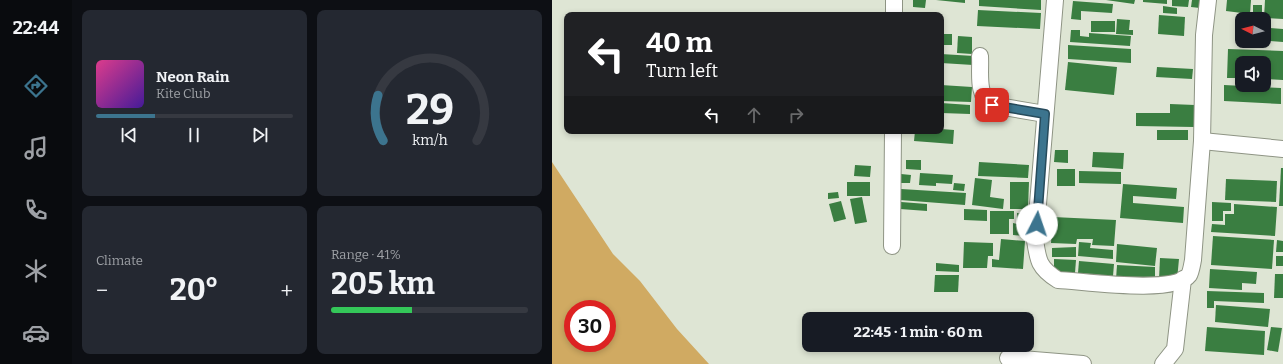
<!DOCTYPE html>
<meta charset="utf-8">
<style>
:root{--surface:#171b24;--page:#242831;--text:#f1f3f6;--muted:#9ea1a6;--line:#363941;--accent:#3c748e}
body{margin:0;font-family:Bitter,serif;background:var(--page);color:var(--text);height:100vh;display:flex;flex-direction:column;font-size:15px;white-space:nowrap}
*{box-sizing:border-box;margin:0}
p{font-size:13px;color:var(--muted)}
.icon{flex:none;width:22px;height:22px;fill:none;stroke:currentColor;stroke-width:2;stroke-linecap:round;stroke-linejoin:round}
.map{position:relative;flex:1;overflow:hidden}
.side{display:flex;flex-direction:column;gap:10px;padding:10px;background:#0d0f14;width:480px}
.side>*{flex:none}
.hud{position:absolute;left:12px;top:12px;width:380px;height:122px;border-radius:8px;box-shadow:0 2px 6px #0003;background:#202124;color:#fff;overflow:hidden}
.needle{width:26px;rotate:276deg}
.tools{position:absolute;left:683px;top:12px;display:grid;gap:8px}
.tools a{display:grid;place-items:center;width:36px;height:36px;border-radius:8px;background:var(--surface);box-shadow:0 2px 6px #0003;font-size:20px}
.speed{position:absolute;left:12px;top:300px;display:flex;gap:8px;font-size:20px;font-weight:700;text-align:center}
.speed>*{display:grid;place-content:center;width:52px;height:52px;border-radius:50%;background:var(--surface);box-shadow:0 2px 6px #0003;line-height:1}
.speed .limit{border:6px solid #d22;background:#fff;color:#111}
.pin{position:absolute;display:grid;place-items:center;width:34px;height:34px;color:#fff;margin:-17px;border-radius:8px;box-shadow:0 2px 6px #0006}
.me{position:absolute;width:44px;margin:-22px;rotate:4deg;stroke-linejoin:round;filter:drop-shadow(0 0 3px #0008)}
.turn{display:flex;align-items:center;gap:14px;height:84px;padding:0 16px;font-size:18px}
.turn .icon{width:52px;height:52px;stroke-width:2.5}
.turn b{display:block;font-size:28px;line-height:34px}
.lanes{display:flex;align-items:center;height:38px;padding:0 16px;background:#0003;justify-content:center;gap:20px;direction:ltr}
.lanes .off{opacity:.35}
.big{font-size:30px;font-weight:700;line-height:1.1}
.side .tile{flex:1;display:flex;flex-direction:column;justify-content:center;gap:6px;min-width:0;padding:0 14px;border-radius:8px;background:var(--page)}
.side .dial{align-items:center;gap:0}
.dial svg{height:104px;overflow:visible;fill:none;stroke:var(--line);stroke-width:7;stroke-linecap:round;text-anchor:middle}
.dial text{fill:var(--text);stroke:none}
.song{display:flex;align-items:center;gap:12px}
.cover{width:48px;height:48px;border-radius:6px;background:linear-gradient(135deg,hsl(330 70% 55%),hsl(260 70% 35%))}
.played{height:4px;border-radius:2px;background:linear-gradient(90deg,var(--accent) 30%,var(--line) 30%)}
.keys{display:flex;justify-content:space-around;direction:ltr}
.heat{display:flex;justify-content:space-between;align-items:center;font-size:22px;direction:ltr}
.charge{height:6px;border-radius:3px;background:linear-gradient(90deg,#34c759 41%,var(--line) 0)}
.side .tiles{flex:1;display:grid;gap:10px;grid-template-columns:repeat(2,1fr)}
.trip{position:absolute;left:250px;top:312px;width:232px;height:40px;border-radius:8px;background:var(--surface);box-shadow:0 2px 6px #0003;font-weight:700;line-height:40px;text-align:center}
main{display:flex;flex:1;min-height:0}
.menu{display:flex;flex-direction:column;width:72px;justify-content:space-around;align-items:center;background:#090b0e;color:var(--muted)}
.menu .icon{width:28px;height:28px}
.menu .current{color:var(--accent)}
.menu b{font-size:18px;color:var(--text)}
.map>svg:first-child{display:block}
.green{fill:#d0aa62;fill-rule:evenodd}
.building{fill:#3a7e41}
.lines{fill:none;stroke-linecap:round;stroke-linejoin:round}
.minor-casing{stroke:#8e9484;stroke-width:18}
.minor{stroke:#fff;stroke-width:16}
.route-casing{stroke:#274b5c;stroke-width:10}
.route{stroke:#3c748e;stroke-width:7}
</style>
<main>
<nav class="menu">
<b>22:44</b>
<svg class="icon current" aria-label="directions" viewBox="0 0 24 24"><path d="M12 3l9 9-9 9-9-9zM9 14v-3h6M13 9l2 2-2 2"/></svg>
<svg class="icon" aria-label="music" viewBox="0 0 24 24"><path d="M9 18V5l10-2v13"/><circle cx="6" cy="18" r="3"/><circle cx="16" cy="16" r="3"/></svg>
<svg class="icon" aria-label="phone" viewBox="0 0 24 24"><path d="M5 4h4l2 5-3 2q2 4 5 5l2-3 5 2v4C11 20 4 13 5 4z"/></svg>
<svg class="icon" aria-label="climate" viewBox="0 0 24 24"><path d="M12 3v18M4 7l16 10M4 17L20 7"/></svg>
<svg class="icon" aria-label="car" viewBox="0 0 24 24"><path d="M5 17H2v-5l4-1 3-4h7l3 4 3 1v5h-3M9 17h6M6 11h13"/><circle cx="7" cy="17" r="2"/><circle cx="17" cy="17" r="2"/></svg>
</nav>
<section class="side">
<div class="tiles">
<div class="tile">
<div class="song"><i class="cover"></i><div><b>Neon Rain</b><p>Kite Club</p></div></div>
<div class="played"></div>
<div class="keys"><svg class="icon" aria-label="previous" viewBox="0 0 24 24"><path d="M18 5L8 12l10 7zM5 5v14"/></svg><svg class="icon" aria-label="pause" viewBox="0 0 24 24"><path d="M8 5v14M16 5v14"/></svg><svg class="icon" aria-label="next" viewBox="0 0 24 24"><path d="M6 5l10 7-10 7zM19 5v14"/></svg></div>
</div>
<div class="tile dial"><svg viewBox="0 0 100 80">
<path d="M14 69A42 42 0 1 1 86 69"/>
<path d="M14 69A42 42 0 0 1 10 34" stroke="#3c748e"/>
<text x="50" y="56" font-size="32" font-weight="700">29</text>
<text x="50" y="72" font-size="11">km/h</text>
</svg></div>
<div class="tile"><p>Climate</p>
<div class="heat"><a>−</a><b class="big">20°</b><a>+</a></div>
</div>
<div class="tile"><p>Range · 41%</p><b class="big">205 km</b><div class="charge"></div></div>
</div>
</section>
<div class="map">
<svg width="731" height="364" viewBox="0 0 731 364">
<rect width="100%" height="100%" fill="#dee5d4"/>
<path class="green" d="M0 162 61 254 88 281 125 329 157 364H0ZM21 309H55V343H21Z"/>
<g class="building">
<polygon points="361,0 374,0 373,8 361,7"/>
<polygon points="384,0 413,0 413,3"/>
<polygon points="427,0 489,0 489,10 427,6"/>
<polygon points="554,0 583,0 582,4"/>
<polygon points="591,0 615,0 615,4 591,2"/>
<polygon points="620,0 637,0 636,7 620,6"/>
<polygon points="640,0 649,0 648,8 639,7"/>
<polygon points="675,0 699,0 698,14 674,11"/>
<polygon points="713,0 731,0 731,19 712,18"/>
<polygon points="521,1 561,4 560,13 529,11 529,20 519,19"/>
<rect x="701" y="5" width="9" height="14"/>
<polygon points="611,6 625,8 625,14 611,13"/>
<polygon points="426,10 489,13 488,29 425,26"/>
<polygon points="607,15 633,17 632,36 606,34"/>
<polygon points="565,19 578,20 577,30 581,30 581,35 564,34"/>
<rect x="539" y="21" width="24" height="11"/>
<polygon points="686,26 690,26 690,40 685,40"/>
<polygon points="718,28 731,29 731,42 718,41"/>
<polygon points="519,30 528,30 528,36 537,37 537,33 579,36 578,46 518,42"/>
<polygon points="712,31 716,32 716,41 712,41"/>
<rect x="389" y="34" width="11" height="11"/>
<polygon points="406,36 420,37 420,54 405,53"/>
<polygon points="516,45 579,49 579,63 516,59"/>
<polygon points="676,49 731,51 731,80 712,79 712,63 690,63 690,78 675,78"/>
<polygon points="389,54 422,56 421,65 389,63"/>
<polygon points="516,62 565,67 562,95 513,90"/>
<polygon points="605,67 641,69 640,79 604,77"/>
<polygon points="389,85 420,87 419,102 389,101"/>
<polygon points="672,85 729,88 729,104 672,101"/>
<polygon points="389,103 418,105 418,114 389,113"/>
<polygon points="618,104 643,105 642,127 584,126 584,113 618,113"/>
<polygon points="389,129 402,130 401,144 362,141 363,131 389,131"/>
<rect x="605" y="130" width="31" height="10"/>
<polygon points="503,150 516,150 516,163 502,162"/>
<polygon points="541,152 572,153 571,169 540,167"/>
<polygon points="354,160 369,160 369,170 354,169"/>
<polygon points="427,162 477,165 476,178 426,176"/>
<polygon points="303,165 319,166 318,177 302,176"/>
<polygon points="729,168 731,168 731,206 727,206"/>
<rect x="505" y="169" width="18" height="17"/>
<polygon points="527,171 569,172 569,184 527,183"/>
<polygon points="368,173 401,175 400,184 384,183 384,186 367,185"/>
<polygon points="349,174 359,175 358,183 349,183"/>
<polygon points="423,178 440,180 438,197 452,199 451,209 420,205"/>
<polygon points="674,179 725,181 724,202 673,200"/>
<rect x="295" y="182" width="23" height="14"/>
<polygon points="458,182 477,182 476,209 458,209"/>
<polygon points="402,183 413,184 412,191 401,190"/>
<polygon points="571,184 625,188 624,199 581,196 581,203 632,207 631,223 568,218"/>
<polygon points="349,189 414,193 413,205 348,200"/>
<polygon points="286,192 287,198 276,199 276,193"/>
<polygon points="310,197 315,222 303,224 298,199"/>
<polygon points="289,201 294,219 282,222 277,204"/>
<polygon points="349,202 375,204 375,211 348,209"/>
<polygon points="660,202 679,203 679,211 671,211 671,221 660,221"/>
<polygon points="682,204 725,207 723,236 659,232 660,224 673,225 673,214 682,214"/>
<polygon points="412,209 435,210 435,221 412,220"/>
<polygon points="438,211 462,211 462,219 457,219 457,234 438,234"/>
<polygon points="465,213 474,214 473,236 461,235 461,223 465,224"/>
<polygon points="501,217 564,220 562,246 540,245 541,239 525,239 524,244 499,243"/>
<polygon points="661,236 722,240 720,269 659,265"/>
<polygon points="449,239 473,241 471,269 440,267 440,259 447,260"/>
<polygon points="725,240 731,241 731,252 724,252"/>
<polygon points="412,242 441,243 441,256 436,256 435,268 411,268"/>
<polygon points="527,242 539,243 538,248 561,250 561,259 526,256"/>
<polygon points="565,244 605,248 603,266 564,262"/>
<polygon points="524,247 524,257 500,257 500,248"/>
<rect x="724" y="256" width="7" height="10"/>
<polygon points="608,258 627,259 625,280 607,279"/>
<polygon points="502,259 524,260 523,273 502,272"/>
<polygon points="527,261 562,264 561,276 526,273"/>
<polygon points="384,263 407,265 407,272 384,271"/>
<polygon points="565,265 603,267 603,281 564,279"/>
<polygon points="658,269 705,272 704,284 690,283 690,290 657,288"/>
<polygon points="723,274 731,274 731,298 722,298"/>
<polygon points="383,275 407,275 406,292 382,292"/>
<polygon points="655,291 712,293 712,303 662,301 662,308 655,308"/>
<polygon points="664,305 718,309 716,327 663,322"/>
<polygon points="655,327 713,331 712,355 653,351"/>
<polygon points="719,327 730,328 726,352 715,350"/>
</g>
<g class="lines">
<g class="minor-casing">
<g id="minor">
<path d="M503 0 483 240C486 261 487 268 506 280 531 281 622 295 637 275 639 272 640 265 641 260L650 141 652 35 656 0"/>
<polyline points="342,15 342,0"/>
<path d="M428 56C429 73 424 95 440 105L493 114"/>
<polyline points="650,141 731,149"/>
<polyline points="340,246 341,131"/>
<polyline points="456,358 531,364"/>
<polyline points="611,364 623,349 631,279"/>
</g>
</g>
<use href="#minor" class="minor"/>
</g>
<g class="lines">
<g class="route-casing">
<polyline id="route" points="440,105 493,114 485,224"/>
</g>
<use href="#route" class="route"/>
</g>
</svg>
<div class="tools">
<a><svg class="needle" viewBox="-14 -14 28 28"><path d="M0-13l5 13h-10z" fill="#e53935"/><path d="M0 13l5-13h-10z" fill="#9ea1a6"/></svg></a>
<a><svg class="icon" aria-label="sound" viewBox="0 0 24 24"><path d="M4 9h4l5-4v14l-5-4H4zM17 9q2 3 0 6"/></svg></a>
</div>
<div class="speed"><div class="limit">30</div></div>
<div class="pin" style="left:440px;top:105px;background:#d93025"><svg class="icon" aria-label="arrive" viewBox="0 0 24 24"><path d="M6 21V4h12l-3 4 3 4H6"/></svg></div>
<svg class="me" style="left:485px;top:224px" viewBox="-20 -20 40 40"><circle r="19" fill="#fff"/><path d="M0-13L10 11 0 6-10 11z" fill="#3c748e"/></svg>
<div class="trip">22:45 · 1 min · 60 m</div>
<div class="hud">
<div class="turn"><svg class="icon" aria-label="left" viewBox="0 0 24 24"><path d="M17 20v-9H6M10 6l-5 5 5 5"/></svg><div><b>40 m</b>Turn left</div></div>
<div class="lanes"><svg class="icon" aria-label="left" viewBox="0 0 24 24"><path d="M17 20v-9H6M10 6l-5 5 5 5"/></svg><svg class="icon off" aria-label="ahead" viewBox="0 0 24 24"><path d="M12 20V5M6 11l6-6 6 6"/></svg><svg class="icon off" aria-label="right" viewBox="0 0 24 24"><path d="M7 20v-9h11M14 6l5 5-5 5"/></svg></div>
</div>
</div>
</main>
